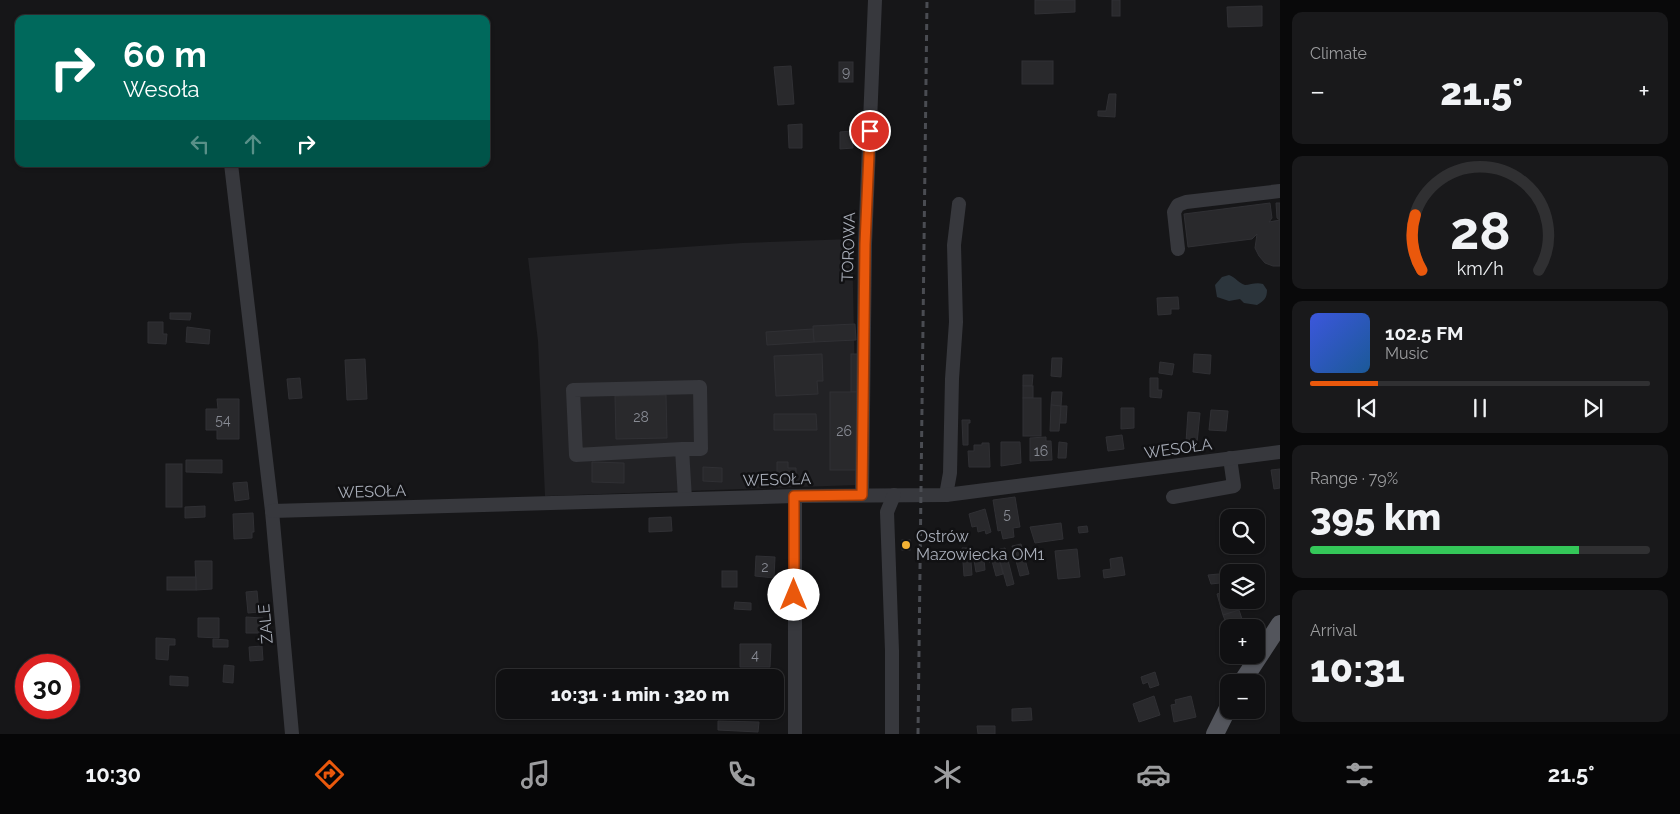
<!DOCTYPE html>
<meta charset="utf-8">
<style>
:root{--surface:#101012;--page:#19191b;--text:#f1f3f6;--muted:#9c9d9f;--line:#303032;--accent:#ea580c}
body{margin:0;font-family:Raleway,sans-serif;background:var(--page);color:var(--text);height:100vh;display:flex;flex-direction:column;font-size:19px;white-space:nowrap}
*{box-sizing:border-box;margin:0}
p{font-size:16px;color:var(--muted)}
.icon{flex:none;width:28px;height:28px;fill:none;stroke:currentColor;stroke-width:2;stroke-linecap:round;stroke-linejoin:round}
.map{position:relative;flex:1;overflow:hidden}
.side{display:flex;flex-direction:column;gap:12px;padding:12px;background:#09090a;width:400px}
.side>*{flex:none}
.top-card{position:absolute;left:15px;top:15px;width:475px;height:152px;border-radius:10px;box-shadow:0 1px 4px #0004,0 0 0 1px var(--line);background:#00695c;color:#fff;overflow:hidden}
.tools{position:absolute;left:1220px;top:509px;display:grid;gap:10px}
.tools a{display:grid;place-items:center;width:45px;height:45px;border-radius:10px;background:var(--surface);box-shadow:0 1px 4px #0004,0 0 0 1px var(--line);font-size:25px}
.speed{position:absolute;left:15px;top:654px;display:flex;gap:10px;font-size:25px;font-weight:700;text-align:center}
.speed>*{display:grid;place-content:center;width:65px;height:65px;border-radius:50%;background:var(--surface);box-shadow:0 1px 4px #0004,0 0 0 1px var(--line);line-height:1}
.speed .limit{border:8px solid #d22;background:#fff;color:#111}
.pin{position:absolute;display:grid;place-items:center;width:42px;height:42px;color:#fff;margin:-21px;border:2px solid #fff;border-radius:50%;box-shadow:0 1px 5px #0007}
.me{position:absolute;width:55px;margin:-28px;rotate:0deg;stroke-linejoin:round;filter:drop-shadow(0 0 4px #0008)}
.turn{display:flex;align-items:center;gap:18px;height:105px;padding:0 25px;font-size:22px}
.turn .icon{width:65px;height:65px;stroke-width:2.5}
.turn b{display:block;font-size:35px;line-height:42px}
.lanes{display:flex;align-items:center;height:48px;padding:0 25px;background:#0003;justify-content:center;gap:25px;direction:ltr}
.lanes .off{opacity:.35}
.big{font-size:38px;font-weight:800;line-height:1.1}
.side .card{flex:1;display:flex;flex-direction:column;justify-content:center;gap:8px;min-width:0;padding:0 18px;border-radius:10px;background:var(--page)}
.side .dial{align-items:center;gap:0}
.dial svg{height:130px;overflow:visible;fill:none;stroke:var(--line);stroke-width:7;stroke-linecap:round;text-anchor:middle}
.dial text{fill:var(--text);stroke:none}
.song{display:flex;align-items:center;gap:15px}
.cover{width:60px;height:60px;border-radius:8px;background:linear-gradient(135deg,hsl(230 70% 55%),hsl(210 70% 35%))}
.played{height:5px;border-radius:2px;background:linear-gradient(90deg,var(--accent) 20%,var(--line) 20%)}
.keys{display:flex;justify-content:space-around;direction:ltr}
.heat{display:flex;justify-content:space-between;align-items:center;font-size:28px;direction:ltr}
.charge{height:8px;border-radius:4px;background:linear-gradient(90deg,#34c759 79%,var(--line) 0)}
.trip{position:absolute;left:496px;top:669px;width:288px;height:50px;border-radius:10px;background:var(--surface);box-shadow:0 1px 4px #0004,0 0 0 1px var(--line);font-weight:800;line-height:50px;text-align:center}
.tabs{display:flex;height:80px;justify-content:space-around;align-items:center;background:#060607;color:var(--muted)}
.tabs .icon{width:35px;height:35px}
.tabs .selected{color:var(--accent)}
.tabs b{font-size:22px;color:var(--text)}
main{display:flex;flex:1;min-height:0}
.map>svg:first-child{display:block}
.built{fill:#222225}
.water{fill:#2c353c}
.building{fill:#29292c;stroke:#303034}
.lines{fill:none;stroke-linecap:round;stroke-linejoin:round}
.minor{stroke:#37383d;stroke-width:14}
.major{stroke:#53555c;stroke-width:18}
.rail{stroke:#4a4c52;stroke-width:3;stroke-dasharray:6 5;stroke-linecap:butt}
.route-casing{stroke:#983908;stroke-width:12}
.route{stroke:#ea580c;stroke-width:9}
.poi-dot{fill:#f2b134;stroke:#111113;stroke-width:2}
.labels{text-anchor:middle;stroke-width:5;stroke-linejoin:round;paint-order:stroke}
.number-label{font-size:14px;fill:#888b94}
.street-label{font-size:16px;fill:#a8adb8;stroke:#111113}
.poi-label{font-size:16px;fill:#a8adb8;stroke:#111113;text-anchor:start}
</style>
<main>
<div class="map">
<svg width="1280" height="734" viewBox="0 0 1280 734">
<rect width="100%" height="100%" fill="#161618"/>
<polygon class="built" points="852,239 857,485 545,496 538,341 528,258 742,243"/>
<path class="water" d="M1229 275C1235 277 1240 284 1245 285 1250 285 1256 282 1263 284L1267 290C1267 298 1264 301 1257 305L1244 303 1240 299 1229 301 1217 297 1215 285 1222 277Z"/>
<g class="building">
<polygon points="1035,0 1075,0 1075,12 1035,14"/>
<rect x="1112" y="0" width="8" height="16"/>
<polygon points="1262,6 1262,26 1228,27 1227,7"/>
<rect x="1022" y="61" width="31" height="23"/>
<rect x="839" y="62" width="14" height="20"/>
<polygon points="791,66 794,104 778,105 774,67"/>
<polygon points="1109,94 1116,94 1115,117 1098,116 1098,111 1106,111"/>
<polygon points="802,124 802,148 789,148 788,125"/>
<polygon points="852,131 853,148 840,149 840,132"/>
<rect x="141" y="164" width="43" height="1"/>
<polygon points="1270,203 1272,218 1269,222 1280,220 1280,266 1273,266 1265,263 1259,256 1255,248 1257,234 1252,239 1188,247 1184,214"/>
<polygon points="1276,203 1280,203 1280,220 1277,218"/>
<polygon points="1178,297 1179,309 1171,309 1171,314 1158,315 1157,298"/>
<polygon points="170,313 191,313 190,320 170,319"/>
<polygon points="148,322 163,322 163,334 167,334 166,344 148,343"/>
<polygon points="855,324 856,340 814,342 813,326"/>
<polygon points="187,327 210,330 209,344 186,342"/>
<polygon points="813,329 814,342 767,345 766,332"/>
<polygon points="822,354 823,381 817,381 818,394 776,396 774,356"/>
<rect x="851" y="354" width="8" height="38"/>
<polygon points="1194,354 1211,355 1210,374 1193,372"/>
<polygon points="1052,358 1062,358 1061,377 1051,376"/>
<polygon points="365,359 367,399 347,400 345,360"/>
<polygon points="1160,362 1174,364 1172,375 1159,373"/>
<polygon points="1023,375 1033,375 1032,386 1023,386"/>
<polygon points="300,378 302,398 289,399 287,379"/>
<polygon points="1150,378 1158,378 1158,390 1162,390 1161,398 1150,397"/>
<rect x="1023" y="386" width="10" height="12"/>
<rect x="830" y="392" width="29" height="78"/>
<polygon points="1052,392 1062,392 1061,406 1051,405"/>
<polygon points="666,395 667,438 616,439 615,396"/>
<rect x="1023" y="398" width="18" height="38"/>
<polygon points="217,399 239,399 239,439 217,439 217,430 206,430 206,409 218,409"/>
<polygon points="1051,405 1061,406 1059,431 1050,431"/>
<polygon points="1061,406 1067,406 1066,423 1060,423"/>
<polygon points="1121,408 1134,408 1134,428 1121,429"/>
<polygon points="1211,410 1228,411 1226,431 1209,430"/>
<polygon points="1188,412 1200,413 1197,443 1186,442"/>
<polygon points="774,414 816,414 817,430 774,430"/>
<polygon points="962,420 970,420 970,423 968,423 968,445 963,445"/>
<polygon points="1122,435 1124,449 1108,451 1106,437"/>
<polygon points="1046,437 1046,441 1051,441 1052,460 1030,461 1030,438"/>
<polygon points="1001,442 1020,442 1021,463 1001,466"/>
<polygon points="1059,442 1067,443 1066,458 1058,458"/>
<polygon points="982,443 989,443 990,467 969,467 968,451 974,451 974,445 982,445"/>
<polygon points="186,460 222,460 222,473 186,472"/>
<polygon points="592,462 624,463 624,483 592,482"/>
<polygon points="777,462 788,462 788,468 796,468 796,479 777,479"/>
<rect x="166" y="464" width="16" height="43"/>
<polygon points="703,467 722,468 722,482 703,481"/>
<polygon points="1280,469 1280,488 1274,489 1271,470"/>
<polygon points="247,482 249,499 235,501 233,483"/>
<polygon points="1015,497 1020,527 1013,528 1014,537 1003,539 1001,530 998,531 993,500"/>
<polygon points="205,506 205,517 185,518 185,507"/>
<polygon points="985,509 991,532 986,534 985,530 978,532 977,526 972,527 969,514"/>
<polygon points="253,513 254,532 252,532 252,538 234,539 233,514"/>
<polygon points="671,517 672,531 649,532 649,518"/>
<polygon points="1061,523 1063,539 1035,543 1030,527"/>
<polygon points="1087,526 1088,532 1079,533 1078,527"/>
<rect x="902" y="540" width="8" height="10"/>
<polygon points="1021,544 1029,574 1020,576 1012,546"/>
<polygon points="962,548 970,548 972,575 964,576"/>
<polygon points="1005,548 1014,584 1007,586 997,550"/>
<polygon points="1077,549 1080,577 1058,579 1055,551"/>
<polygon points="997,550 1003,574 996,576 992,561 989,562 987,553"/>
<polygon points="756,556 775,557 774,578 755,576"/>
<polygon points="1122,557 1125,575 1104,578 1103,570 1111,569 1110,559"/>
<polygon points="984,559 985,570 976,572 974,560"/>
<polygon points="195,561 212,561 212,589 196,590"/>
<rect x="722" y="571" width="15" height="16"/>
<polygon points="1229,573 1229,582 1211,584 1208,575"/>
<rect x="167" y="577" width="29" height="13"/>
<polygon points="1229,590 1229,600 1236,600 1239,610 1223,615 1217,594"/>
<polygon points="257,591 259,612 248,613 246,592"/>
<polygon points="735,602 751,603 751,610 734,609"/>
<polygon points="1239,610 1245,628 1229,628 1229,631 1223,615"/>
<polygon points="246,617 263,618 262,633 246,633"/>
<polygon points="198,618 219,618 219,638 198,637"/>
<polygon points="156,638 175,639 175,645 169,645 168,660 156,659"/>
<polygon points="213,639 228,640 228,647 213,647"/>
<polygon points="740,644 771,644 770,667 740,667"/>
<polygon points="262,646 263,660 250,661 249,647"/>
<polygon points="224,665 234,666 233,683 223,682"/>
<polygon points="1155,672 1159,685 1150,688 1148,682 1143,684 1141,677"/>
<polygon points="170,676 188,677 188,686 170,685"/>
<polygon points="1154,696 1160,715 1139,722 1133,704"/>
<polygon points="1191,696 1196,717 1174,722 1171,705 1176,704 1175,700"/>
<polygon points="1031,708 1032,720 1012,721 1012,709"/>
<polygon points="718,721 759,722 758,732 718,730"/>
<polygon points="977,726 995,726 995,734 978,734"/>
</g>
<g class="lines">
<g class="minor">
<polyline points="231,164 272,511 292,734"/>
<polyline points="1178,249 1174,212 1178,205 1186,202 1280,191"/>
<polyline points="682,449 576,455 573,390 700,387 701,449 682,449 685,499"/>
<polyline points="862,495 865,244 875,0"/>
<polyline points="946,495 950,473 952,379 956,322 954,245 959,204"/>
<polyline points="795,496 795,734"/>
<polyline points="1173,497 1234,486 1230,458"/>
<polyline points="272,511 795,496 946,495 1280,452"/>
<polyline points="892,734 892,651 887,512 894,495"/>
</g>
<g class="major">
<polyline points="1242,682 1280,624"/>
<polyline points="1215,734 1229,706"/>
</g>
<polyline class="rail" points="918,734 927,0"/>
</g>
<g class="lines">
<g class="route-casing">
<polyline id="route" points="794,595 794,496 862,495 865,244 870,131"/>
</g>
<use href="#route" class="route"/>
</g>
<circle class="poi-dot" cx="906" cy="545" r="5"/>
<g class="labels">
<g class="number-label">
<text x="846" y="77">9</text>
<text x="641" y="422">28</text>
<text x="223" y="425">54</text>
<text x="844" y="436">26</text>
<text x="1041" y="456">16</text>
<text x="1007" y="519">5</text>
<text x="765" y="572">2</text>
<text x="755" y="660">4</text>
</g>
<g class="street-label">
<text transform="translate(848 247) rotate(-88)" y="6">TOROWA</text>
<text transform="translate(1178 448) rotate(-8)" y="6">WESOŁA</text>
<text transform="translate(777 479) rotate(-2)" y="6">WESOŁA</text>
<text transform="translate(372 491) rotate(-2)" y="6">WESOŁA</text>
<text transform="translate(265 624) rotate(-95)" y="6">ŻALE</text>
</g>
<g class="poi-label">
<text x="916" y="542">Ostrów<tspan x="916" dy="18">Mazowiecka OM1</tspan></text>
</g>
</g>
</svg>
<div class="tools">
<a><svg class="icon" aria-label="search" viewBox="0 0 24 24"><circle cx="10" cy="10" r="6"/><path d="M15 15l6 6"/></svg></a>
<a><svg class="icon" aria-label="layers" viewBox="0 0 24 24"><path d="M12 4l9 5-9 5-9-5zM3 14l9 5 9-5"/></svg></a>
<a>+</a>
<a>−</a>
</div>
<div class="speed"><div class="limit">30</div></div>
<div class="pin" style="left:870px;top:131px;background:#d93025"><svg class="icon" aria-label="arrive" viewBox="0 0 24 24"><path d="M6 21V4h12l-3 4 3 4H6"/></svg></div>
<svg class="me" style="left:794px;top:595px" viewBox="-20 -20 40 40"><circle r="19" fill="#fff"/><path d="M0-13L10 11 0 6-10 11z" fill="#ea580c"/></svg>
<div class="trip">10:31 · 1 min · 320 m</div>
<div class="top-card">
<div class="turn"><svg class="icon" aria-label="right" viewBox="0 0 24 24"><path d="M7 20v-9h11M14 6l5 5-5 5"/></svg><div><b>60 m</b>Wesoła</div></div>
<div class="lanes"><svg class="icon off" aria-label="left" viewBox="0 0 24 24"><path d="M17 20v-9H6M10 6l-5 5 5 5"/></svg><svg class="icon off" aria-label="ahead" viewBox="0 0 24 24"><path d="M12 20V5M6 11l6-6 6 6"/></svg><svg class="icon" aria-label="right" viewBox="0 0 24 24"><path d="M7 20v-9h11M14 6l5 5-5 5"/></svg></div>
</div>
</div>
<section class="side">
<div class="card"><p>Climate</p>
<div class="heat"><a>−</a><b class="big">21.5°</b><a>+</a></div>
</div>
<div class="card dial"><svg viewBox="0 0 100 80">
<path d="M14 69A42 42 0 1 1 86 69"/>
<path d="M14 69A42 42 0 0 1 10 35" stroke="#ea580c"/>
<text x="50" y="56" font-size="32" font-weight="700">28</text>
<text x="50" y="72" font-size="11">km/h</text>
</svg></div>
<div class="card">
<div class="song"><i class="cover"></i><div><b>102.5 FM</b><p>Music</p></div></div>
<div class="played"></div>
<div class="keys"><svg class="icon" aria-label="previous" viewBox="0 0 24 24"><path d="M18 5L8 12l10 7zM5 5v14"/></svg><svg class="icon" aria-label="pause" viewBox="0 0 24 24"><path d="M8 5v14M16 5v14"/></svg><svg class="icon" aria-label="next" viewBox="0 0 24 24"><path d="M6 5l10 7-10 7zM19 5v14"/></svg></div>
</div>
<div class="card"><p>Range · 79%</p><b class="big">395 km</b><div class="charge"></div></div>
<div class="card"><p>Arrival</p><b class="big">10:31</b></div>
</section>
</main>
<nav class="tabs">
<b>10:30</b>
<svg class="icon selected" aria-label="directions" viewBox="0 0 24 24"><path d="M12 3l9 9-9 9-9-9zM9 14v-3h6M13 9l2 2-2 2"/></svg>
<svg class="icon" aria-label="music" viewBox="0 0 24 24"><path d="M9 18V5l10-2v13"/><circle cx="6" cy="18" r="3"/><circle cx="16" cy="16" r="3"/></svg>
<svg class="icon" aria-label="phone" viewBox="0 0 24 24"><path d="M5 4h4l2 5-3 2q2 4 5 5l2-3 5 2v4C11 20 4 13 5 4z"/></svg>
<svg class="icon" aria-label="climate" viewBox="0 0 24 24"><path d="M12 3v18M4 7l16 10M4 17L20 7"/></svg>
<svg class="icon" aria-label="car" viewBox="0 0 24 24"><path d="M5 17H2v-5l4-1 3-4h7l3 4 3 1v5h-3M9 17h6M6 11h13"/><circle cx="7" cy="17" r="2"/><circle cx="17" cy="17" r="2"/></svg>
<svg class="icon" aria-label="filters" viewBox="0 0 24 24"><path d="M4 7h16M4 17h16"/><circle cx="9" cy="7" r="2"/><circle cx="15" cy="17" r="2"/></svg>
<b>21.5°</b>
</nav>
